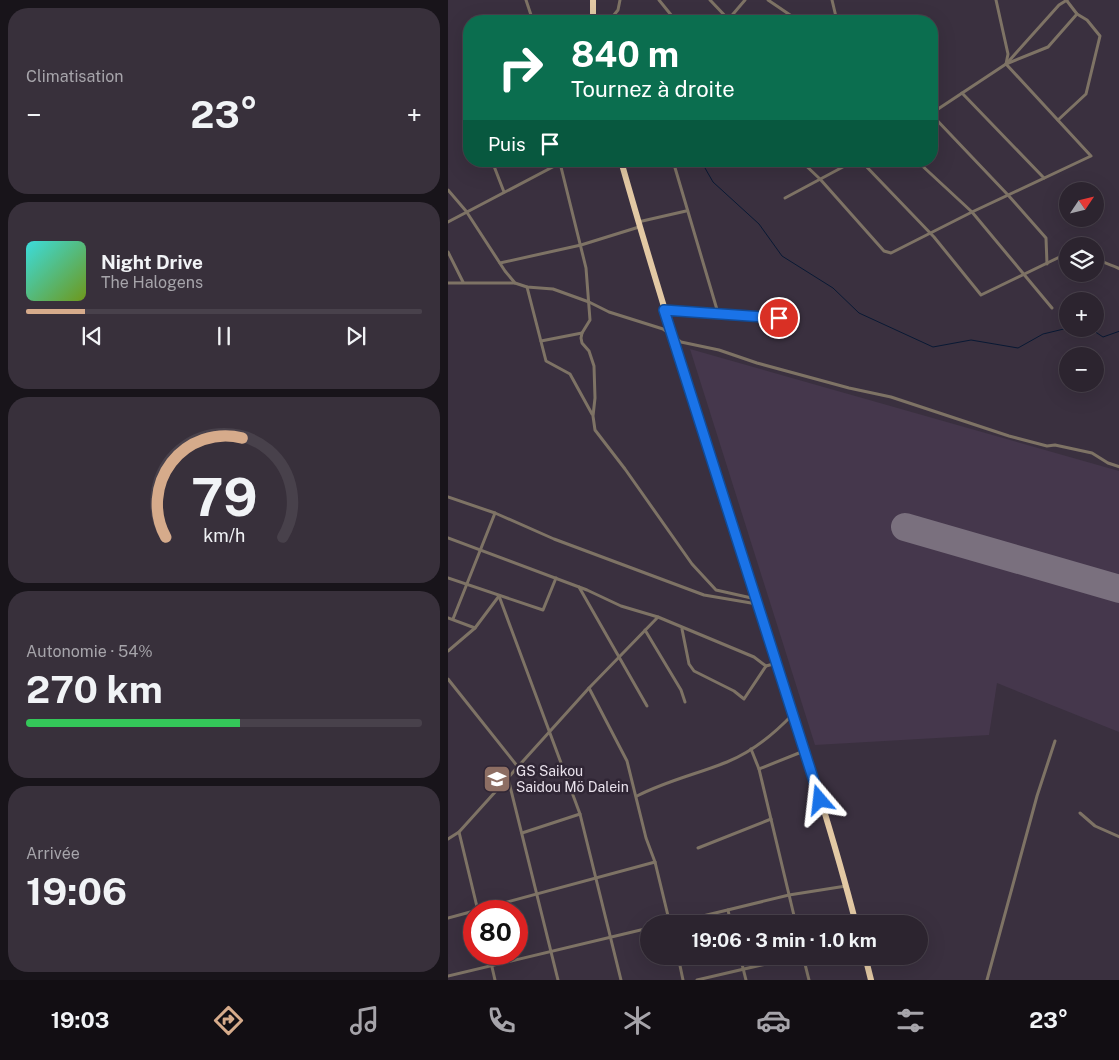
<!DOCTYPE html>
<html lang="fr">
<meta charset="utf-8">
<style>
:root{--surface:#2c242f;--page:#38303b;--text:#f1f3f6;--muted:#a6a4aa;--line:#48414b;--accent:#d6ab8b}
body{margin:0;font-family:"Public Sans",sans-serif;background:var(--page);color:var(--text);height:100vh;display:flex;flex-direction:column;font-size:19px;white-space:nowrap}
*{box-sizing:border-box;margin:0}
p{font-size:16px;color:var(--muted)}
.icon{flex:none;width:28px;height:28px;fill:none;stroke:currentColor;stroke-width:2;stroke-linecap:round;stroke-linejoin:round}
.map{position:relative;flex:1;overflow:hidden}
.side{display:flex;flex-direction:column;gap:8px;padding:8px;background:#18141a;width:448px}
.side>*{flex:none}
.guide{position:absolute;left:15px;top:15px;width:475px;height:152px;border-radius:20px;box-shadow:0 5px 20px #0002,0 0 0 1px var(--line);background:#0b6e4f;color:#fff;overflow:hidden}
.needle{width:32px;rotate:55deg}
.tools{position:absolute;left:611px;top:182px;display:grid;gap:10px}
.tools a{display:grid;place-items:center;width:45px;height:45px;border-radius:50%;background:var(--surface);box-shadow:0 5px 20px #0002,0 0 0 1px var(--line);font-size:25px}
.speed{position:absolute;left:15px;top:900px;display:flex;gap:10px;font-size:25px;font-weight:700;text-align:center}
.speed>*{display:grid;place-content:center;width:65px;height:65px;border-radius:50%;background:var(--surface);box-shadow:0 5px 20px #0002,0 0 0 1px var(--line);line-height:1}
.speed .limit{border:8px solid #d22;background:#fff;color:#111}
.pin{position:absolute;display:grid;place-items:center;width:42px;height:42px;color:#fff;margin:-21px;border:2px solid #fff;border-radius:50%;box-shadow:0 1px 5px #0007}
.me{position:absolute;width:55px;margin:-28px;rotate:343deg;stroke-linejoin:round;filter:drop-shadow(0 0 4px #0008)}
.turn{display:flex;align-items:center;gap:18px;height:105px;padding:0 25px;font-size:22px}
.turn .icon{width:65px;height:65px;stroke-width:2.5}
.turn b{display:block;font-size:35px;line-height:42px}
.then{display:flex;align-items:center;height:48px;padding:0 25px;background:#0003;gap:10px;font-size:19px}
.big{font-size:38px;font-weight:700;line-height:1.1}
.side .widget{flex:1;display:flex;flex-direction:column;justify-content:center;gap:8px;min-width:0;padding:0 18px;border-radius:20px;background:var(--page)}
.side .dial{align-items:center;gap:0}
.dial svg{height:130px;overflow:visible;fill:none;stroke:var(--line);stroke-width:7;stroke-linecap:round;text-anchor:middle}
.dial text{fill:var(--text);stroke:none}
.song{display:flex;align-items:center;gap:15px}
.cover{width:60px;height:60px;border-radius:8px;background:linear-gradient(135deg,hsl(180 70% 55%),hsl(80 70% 35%))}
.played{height:5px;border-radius:2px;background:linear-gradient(90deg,var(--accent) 15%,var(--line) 15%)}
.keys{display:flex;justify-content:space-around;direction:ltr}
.heat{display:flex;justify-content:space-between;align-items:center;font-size:28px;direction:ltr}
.charge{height:8px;border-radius:4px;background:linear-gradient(90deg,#34c759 54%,var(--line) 0)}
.trip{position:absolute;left:192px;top:915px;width:288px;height:50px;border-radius:25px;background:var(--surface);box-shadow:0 5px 20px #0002,0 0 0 1px var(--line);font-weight:700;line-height:50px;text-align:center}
.menu{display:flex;height:80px;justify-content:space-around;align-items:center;background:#120e13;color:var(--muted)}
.menu .icon{width:35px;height:35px}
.menu .active{color:var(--accent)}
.menu b{font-size:22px;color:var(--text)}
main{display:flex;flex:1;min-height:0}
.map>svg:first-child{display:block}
.built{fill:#45374c}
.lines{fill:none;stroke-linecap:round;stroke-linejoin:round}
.stream{stroke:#091934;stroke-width:1}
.runway{stroke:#7a707e;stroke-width:28}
.street{stroke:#7e7365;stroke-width:3}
.highway{stroke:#e3c9a4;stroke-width:6}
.route-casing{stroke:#114b97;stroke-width:12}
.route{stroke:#1a73e8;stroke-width:9}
.labels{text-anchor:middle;stroke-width:5;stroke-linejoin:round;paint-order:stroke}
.poi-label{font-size:14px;fill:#e8e1eb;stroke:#302635;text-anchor:start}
</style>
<main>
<section class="side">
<div class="widget"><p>Climatisation</p>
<div class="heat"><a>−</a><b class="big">23°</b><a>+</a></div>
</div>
<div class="widget">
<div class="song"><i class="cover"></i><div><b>Night Drive</b><p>The Halogens</p></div></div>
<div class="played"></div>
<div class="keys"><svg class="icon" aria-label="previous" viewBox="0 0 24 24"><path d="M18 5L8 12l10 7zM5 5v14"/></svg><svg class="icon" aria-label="pause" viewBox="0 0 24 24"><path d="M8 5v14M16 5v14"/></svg><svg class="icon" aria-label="next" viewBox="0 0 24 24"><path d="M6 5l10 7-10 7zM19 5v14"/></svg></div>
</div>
<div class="widget dial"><svg viewBox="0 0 100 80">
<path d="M14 69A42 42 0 1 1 86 69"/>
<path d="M14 69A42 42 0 0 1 61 8" stroke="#d6ab8b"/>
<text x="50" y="56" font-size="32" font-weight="700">79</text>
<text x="50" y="72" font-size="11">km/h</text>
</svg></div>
<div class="widget"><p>Autonomie · 54%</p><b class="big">270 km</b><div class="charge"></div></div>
<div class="widget"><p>Arrivée</p><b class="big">19:06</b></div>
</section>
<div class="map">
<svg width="672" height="980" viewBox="0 0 672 980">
<rect width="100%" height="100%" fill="#3a303f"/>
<polygon class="built" points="242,349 671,471 671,732 549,683 541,735 367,745"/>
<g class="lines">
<g class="stream">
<polyline points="253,161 265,182 311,224 334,256 385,288 411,313 485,347 523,340 570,348 595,334 620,328"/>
<polyline points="632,329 643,329 655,337 672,331"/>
</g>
<polyline class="runway" points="457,527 672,589"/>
<g class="street">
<polyline points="78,0 85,21"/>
<polyline points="211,0 228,21"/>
<polyline points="262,0 282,21"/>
<polyline points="320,0 351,21"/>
<polyline points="384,0 389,21"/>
<polyline points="548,0 560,54 558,64"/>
<polyline points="280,20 297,0"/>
<polyline points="161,21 170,10 172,0"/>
<polyline points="560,62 611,5 619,0"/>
<polyline points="514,93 596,178"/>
<polyline points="484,113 558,64 600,47 629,14"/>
<polyline points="484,115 560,195 598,238 599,264"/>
<polyline points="610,120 638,94 652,36 639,20 629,14 619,1"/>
<polyline points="44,161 56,192"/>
<polyline points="225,161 270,313"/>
<polyline points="353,161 372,179 436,251 443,253 524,212 643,156 558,64"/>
<polyline points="413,161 486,237 533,295 620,253"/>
<polyline points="469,161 524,212 604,308"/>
<polyline points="112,163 138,268 142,320 134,333 133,338 134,343 141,351 146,366 147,398 145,416 147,430 177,469 244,564 268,590 308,599"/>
<polyline points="0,190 18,211 57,271 67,283 79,287 105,289 141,302 161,312 215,329 233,342 271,350 309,363 401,388 443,397 561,436 599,446 607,445 644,453 660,463 672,467"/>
<polyline points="337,198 406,161"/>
<polyline points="0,222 116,161"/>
<polyline points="190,222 238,211"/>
<polyline points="638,246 639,246"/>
<polyline points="0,252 15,282"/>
<path d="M648 256C653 264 664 264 672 269"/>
<polyline points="52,263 133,245 191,227"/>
<polyline points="0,283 67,283"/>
<polyline points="79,287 98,361 122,374 144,414"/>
<polyline points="217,310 331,318"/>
<polyline points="93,341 134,333"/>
<polyline points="0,497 47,513 106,539 256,595 309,604"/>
<polyline points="0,538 139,590 173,606 210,617 306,657 318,666 329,663"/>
<polyline points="0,578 95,610 108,578"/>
<polyline points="131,587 199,706"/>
<polyline points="51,596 132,814 173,980"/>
<polyline points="0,618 27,628"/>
<polyline points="5,619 47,513"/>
<polyline points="234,629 241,664 246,671 286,691 296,699 318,666"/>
<polyline points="197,630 233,690 237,702"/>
<polyline points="0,651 27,628 51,596"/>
<polyline points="0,679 70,767"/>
<polyline points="141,688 179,761 198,838 207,862 222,924"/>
<polyline points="303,749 311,769"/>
<polyline points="60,778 110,980"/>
<path d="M189 796C218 781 249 774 279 762 304 752 327 733 345 714"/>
<polyline points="632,813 647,826 672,837"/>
<polyline points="11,832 30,911"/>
<polyline points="74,833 132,814"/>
<polyline points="0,839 11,832 141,688 210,617"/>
<polyline points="250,848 323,819"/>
<polyline points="280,910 283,924"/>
<polyline points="26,911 207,862"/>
<polyline points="0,918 26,911"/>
<polyline points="222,924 341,895 398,886"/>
<polyline points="348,924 311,769 356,751"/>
<polyline points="41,954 47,980"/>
<polyline points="230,956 235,980"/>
<polyline points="292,956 298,980"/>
<polyline points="355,956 361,980"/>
<polyline points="0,976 201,928"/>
<polyline points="249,980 352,956"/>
<polyline points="539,980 589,796 607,741"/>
</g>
<g class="highway">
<polyline points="145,21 145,0"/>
<path d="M173 161C216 313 265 463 313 613 346 716 381 819 408 924"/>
<polyline points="417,956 423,980"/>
</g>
</g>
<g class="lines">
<g class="route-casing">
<polyline id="route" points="331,318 216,310 372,800"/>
</g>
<use href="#route" class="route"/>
</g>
<defs>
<g id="school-square" transform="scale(1.4375)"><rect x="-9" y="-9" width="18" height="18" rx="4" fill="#8d6e63" stroke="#302635"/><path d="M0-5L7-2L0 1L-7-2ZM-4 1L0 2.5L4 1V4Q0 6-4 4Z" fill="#fff"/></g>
</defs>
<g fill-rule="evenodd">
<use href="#school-square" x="49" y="779"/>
</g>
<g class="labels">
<g class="poi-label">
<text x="68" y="776">GS Saikou<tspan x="68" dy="16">Saidou Mö Dalein</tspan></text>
</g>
</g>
</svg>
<div class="tools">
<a><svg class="needle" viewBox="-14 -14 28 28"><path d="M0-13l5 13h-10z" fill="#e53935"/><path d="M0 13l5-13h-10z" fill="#a6a4aa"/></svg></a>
<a><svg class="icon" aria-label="layers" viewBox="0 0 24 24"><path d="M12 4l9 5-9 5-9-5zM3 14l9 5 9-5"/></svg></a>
<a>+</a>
<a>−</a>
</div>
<div class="speed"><div class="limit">80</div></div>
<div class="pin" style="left:331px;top:318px;background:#d93025"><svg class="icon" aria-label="arrive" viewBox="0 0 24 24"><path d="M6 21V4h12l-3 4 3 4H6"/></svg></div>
<svg class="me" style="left:372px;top:800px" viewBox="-20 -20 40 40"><path d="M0-17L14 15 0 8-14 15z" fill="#1a73e8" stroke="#fff" stroke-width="4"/></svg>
<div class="trip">19:06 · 3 min · 1.0 km</div>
<div class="guide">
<div class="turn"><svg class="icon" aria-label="right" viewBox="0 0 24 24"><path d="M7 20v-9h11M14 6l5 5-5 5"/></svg><div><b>840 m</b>Tournez à droite</div></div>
<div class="then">Puis<svg class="icon" aria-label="arrive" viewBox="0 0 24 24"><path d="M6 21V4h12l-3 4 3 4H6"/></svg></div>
</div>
</div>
</main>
<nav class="menu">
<b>19:03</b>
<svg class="icon active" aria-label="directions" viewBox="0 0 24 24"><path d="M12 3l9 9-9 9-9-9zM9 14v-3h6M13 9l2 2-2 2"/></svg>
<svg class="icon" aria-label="music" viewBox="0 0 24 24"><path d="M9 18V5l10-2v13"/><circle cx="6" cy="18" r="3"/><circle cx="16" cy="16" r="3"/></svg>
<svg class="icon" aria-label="phone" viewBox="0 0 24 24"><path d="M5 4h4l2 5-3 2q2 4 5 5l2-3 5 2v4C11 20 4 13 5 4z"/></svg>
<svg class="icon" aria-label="climate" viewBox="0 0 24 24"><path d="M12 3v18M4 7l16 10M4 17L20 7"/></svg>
<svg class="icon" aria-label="car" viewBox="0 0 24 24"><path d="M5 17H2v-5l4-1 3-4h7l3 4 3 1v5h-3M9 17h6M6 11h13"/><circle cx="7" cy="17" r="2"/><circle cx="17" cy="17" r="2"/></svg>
<svg class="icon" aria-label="filters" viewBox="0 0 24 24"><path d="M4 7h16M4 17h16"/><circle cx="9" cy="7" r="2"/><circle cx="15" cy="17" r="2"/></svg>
<b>23°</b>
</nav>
